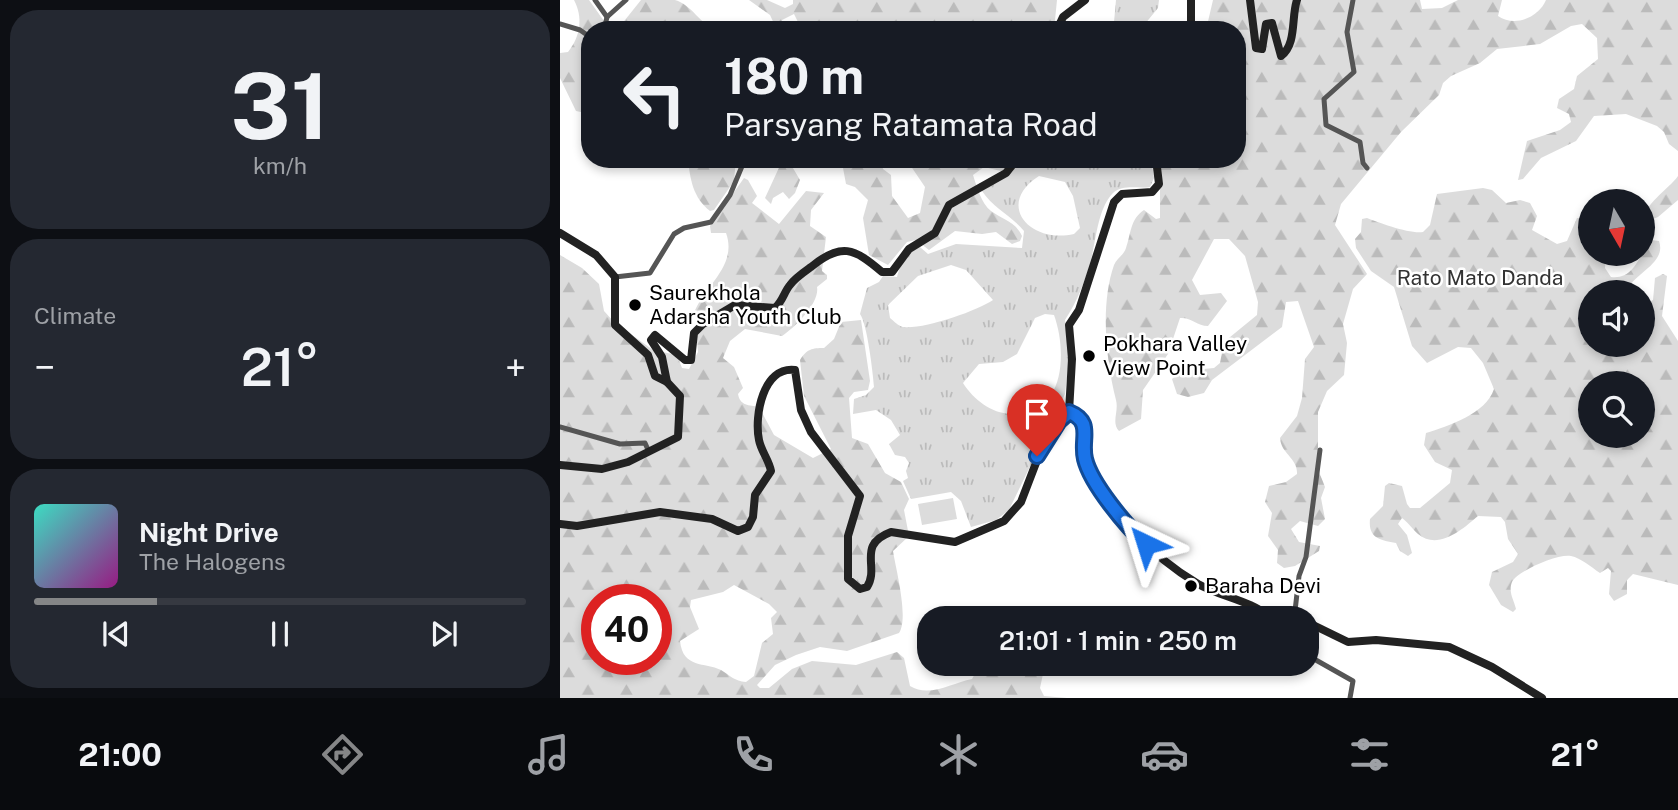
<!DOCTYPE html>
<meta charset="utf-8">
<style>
:root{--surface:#171b24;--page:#242831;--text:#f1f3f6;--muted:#9ea1a6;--line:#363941;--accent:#858687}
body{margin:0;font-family:"Public Sans",sans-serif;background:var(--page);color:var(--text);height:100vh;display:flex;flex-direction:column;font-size:26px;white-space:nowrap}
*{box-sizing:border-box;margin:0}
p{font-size:23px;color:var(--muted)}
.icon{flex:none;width:38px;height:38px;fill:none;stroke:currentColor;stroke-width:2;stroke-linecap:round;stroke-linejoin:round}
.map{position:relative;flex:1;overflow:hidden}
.panel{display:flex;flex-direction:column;gap:10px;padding:10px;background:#0d0f14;width:560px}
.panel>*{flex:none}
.top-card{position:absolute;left:21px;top:21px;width:665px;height:147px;border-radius:28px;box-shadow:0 4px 10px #0003;background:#171b24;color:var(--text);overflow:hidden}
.needle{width:46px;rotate:171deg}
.tools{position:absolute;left:1018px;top:189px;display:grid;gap:14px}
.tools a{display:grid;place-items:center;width:77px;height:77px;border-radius:50%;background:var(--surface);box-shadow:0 4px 10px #0003;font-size:35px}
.speed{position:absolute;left:21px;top:584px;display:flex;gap:14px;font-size:35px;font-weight:700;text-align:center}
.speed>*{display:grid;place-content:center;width:91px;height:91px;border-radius:50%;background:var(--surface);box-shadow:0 4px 10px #0003;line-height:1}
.speed .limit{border:10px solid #d22;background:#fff;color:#111}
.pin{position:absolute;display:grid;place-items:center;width:60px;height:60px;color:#fff;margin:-72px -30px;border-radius:50% 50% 50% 0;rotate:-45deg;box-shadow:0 0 7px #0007}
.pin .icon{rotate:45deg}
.me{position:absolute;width:77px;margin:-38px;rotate:319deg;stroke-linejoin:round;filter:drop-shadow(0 0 5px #0008)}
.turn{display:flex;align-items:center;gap:24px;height:147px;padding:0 28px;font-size:32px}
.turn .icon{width:91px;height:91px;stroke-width:2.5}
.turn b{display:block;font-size:49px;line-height:60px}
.big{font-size:52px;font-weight:600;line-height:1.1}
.panel .tile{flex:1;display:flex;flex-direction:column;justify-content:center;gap:10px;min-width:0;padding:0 24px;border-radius:28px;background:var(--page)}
.panel .dial{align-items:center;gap:0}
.dial b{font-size:91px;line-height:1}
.song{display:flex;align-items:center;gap:21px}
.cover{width:84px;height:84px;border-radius:10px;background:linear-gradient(135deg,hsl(170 70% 55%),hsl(310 70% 35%))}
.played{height:7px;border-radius:4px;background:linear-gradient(90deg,var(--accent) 25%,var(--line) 25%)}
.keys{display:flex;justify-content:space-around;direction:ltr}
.heat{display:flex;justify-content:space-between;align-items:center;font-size:38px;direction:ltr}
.trip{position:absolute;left:357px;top:606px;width:402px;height:70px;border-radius:28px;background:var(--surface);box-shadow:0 4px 10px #0003;font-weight:600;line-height:70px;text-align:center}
.dock{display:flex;height:112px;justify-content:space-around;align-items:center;background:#090b0e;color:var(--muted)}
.dock .icon{width:49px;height:49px}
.dock .active{color:var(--accent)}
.dock b{font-size:32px;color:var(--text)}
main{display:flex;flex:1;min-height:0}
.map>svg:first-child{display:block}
.grass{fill:url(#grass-tufts);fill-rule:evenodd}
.forest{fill:url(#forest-firs);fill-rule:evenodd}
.park{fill:#dcdcdc}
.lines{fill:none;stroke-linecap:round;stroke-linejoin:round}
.street{stroke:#555;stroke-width:5}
.secondary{stroke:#222;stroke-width:8}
.route-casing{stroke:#114b97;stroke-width:18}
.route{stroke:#1a73e8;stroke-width:12}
.poi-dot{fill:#000;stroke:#fff;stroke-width:2.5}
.labels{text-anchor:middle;stroke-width:5;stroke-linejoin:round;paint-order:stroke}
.park-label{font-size:21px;fill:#333;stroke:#fff}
.poi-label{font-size:21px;fill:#000;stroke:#fff;text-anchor:start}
</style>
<main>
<section class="panel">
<div class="tile dial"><b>31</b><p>km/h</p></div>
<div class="tile"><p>Climate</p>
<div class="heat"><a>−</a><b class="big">21°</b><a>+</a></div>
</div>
<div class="tile">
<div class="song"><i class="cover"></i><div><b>Night Drive</b><p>The Halogens</p></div></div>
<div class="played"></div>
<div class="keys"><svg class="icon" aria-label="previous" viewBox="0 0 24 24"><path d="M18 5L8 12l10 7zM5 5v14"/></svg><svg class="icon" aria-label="pause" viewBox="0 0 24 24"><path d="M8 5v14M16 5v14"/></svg><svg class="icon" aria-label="next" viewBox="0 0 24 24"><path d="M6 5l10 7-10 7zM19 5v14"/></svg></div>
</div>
</section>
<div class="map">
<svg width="1118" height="698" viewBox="0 0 1118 698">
<defs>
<pattern id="grass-tufts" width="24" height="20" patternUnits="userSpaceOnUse" patternTransform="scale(1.75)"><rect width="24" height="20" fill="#dcdcdc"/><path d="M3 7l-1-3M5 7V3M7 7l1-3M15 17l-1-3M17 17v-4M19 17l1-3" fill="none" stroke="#bbb"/></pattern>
<pattern id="forest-firs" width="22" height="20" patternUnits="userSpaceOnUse" patternTransform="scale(1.75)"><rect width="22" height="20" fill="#dcdcdc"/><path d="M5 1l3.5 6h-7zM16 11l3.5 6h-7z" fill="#bbb"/></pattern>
</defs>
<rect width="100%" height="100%" fill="#fff"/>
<g class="grass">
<polygon points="556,0 599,0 598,8 580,30 548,30 554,22"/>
<path d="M459 159H591L594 178 590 187C578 189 563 184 553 193 538 208 536 240 531 260 525 281 517 302 505 320L509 360 505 394 449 510 436 520 411 527 401 501 391 492 351 499 343 481 348 478 346 471 349 463 345 457 335 455 329 444 340 435 331 420 316 410 293 414 294 399 306 395 314 387C313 373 307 323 300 314L307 288 319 282 323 276 337 277C340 265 347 251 360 247L368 254 396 244 462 248 464 231C452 216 433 208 422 191 434 177 451 179 459 159ZM479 176 505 182 513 196 520 228 514 234C469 244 435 204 479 176ZM391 265 406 270 433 300C417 311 362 330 343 327 338 326 334 321 330 318L328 305 358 276ZM485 314 494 315C508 354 504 417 451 414 431 413 414 400 403 383L419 364 443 362 457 354 475 318Z"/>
</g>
<g class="forest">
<path d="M14 0H29L44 21 41 30H30V114L16 111 0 78V53L8 52C21 36 23 17 14 0Z"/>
<path d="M81 0C91 0 106 0 115 0 132 5 140 24 156 30H78L72 23 66 25 65 30H57Z"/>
<polygon points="189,0 207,0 225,8 233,4 233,0 497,0 494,30 242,30 234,14 222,20 223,30 217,30 210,15"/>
<path d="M653 0H860L862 9 882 8 898 0H942L938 16C955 28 979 17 986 0H1118V151L1109 144 1104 132 1097 126 1066 114 1034 116 1016 141 981 158 963 179 958 180 967 141 1000 130 1011 122 1009 114 997 108 999 99 1014 89 1017 76 1038 59 1037 38 1022 24 1011 26 980 44 937 49 920 63 891 76 883 83 879 95 841 132 781 204 775 225 807 274 793 289 783 324 787 343 784 375 767 391 758 412V469L765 487 761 498 765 519 758 526 740 521 731 529 739 542 760 546 759 551 735 566 724 568 717 563 718 550 708 536 712 513 705 502 709 486 726 482 737 474C738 458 721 454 720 438L737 416 742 398 745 359 754 347 738 301 726 302 722 327 652 380 644 393 628 397 617 394 612 379 622 371 654 368 660 363 664 342 697 315 698 302 685 256 669 239H654L632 280 640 295 661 293 667 301 648 326C637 326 631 317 620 318L608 354 583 390 581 419 559 431C551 422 559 412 556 400 546 361 540 305 554 265 557 258 564 255 566 248 571 234 570 219 584 210L596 219 600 218V159H677V30H646Z"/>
<path d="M128 159H176L174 181 154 210 150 211C133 198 130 179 128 159Z"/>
<polygon points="223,159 237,159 230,163 240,180 235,193 229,199 223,192 213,198 211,204 205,198"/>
<path d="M263 159H322L323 169 331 175 332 196 348 218 360 213 365 187 346 159H452L445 172 424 167 413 175C417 187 421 203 431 211 442 219 456 222 462 236L460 241 452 244 436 232 422 234 395 231 369 250 356 240 347 242 328 265 309 255 303 218 308 200 295 187 286 184 283 168Z"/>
<path d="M1118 176V200L1098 217 1083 223C1083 204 1108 190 1118 176Z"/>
<path d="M184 178 188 180 197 196 192 203 219 224 246 191 264 193 251 210 250 226 266 237 262 271 267 275V279L257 287C260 303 234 328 222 336L185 329 170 341 163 358 174 367 183 388 178 394C180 406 189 405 199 407L214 435 253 458 271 449 244 396 240 360C247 349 252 348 264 348L274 339 281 322 301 320 310 381 308 390 294 392 289 398 292 438 308 444 325 473 341 482 349 499 344 510 349 536 333 551C336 570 349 618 339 633L287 651 260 647 236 655 215 665 197 685 200 688H209L232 669 252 661 296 665 337 652 344 658 350 686C369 698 392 683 412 679L416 672 413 663H469L471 669 483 674 480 688 484 696 507 698H0V255L22 268 39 284 44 311 54 322 93 350 117 355 122 368 129 369 138 352 136 332 140 328 134 313C144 286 178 266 166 233H151L150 226ZM174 585 209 604 217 612 211 618 213 634 202 643 194 676 186 682C174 681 171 676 161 670 145 662 123 669 120 641L139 629 130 607 131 600 163 592ZM37 600H96V660H37Z"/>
<path d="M923 188 932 190 946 203 960 200 970 203 977 216 972 230 997 244 1007 241 1017 218H1030L1031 254H1046L1045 268 1051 277C1075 280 1079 254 1091 240L1099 241C1107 264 1073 273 1066 292H1031V345H1083V306L1093 300 1095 278 1103 274 1107 276 1102 316 1118 341V585L1073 574 1067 580V594L1054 601 1049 594 1051 571 1048 568 1040 573C1031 567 1021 558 1011 556 999 553 957 571 952 582 948 592 954 600 956 609L953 612 941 605 929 585 932 572 953 562 958 554 948 539 945 522 941 517 918 516C903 529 878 551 858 534 852 529 849 523 842 518L838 524 847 535 852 553 848 556 840 551 836 543C820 540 808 538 810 519L823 506 825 486 829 483 842 486 847 504 850 508H860L890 483 892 470 875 462 864 445 866 433C888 426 926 414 934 389L923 363 911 348 898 347 867 363 852 346 834 287 811 271 796 248 795 239 801 232 802 219 807 218C820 223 849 234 863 232L870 225 877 194ZM1031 383H1083V436H1031Z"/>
</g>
<polygon class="park" points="393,498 397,519 362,525 358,504"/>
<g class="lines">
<g class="street">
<polyline points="35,0 47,17"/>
<polyline points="793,0 787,32 794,72 764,99 766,125 800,142 803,163 807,168"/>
<polyline points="0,24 20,30 30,37"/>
<polyline points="44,30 47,17 66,0"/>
<polyline points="55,277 90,273 114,234 124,228 151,222 170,195 185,159"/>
<polyline points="0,427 60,444 85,443 89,452"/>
<polyline points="729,618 735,611 739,576 746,557 760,450"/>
<polyline points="747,655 793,681 790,698"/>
</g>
<g class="secondary">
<path d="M690 0 696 48 702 49 706 24 712 23 721 56C737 44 731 17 737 0"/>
<polyline points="497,30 503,17 525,0"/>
<polyline points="631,30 631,0"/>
<polyline points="0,233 36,255 55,277 55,325 88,355 95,376 107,382"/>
<path d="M509 412 524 424C528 437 522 450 526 461 546 511 593 557 638 584 661 597 690 600 711 618"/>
<polyline points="509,412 512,359 509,325 519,310 554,202 562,194 592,192 599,184 596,159"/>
<path d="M0 465 42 469 68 462 118 437 120 396 107 382 102 357 91 340 95 335 125 360H131L134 333 143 324 175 305 215 308C223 301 224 292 230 285 235 278 244 272 251 267 281 242 294 248 322 272H332L349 249 375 233 389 205 446 173 457 159"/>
<path d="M0 524 17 526 100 512 152 519 178 531 188 527 193 517 195 495 211 471C209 460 201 451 199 440 194 416 203 366 235 370L241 410 251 432 300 496 288 536V579L300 589 307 587C320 567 296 545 331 532L395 542 444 521 461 502 484 442 509 412"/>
<polyline points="747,622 788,642 816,640 889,647 932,667 982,698"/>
</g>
</g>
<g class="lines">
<g class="route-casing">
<path id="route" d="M477 456 499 421 509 412C534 422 520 439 525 459 531 484 567 527 586 544"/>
</g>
<use href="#route" class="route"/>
</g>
<g class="poi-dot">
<circle cx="75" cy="305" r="7"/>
<circle cx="529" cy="356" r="7"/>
<circle cx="631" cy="586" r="7"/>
</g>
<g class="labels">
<g class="park-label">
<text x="920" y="285">Rato Mato Danda</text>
</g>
<g class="poi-label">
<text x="89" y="300">Saurekhola<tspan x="89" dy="24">Adarsha Youth Club</tspan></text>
<text x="543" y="351">Pokhara Valley<tspan x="543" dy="24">View Point</tspan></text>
<text x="645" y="593">Baraha Devi</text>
</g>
</g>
</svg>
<div class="tools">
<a><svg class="needle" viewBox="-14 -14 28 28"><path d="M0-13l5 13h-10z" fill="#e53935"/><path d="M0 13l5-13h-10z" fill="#9ea1a6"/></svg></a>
<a><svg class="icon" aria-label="sound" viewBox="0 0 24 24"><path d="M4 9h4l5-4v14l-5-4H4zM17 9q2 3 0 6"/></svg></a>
<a><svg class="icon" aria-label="search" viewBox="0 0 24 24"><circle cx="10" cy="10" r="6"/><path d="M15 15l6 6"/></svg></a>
</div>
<div class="speed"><div class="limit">40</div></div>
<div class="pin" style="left:477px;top:456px;background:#d93025"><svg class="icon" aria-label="arrive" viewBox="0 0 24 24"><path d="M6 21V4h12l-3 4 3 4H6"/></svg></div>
<svg class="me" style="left:586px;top:544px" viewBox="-20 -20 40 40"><path d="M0-17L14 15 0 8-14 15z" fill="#1a73e8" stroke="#fff" stroke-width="4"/></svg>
<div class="trip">21:01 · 1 min · 250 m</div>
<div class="top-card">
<div class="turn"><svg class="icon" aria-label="left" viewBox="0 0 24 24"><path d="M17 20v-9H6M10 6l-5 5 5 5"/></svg><div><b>180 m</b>Parsyang Ratamata Road</div></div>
</div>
</div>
</main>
<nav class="dock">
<b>21:00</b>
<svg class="icon active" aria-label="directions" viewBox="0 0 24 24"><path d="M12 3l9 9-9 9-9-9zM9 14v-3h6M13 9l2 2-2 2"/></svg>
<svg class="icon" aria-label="music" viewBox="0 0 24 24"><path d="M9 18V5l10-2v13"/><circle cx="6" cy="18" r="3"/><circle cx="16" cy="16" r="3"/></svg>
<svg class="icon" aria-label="phone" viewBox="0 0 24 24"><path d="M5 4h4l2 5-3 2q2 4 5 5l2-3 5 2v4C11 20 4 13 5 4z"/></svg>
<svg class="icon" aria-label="climate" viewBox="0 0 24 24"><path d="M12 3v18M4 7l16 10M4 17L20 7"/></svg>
<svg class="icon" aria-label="car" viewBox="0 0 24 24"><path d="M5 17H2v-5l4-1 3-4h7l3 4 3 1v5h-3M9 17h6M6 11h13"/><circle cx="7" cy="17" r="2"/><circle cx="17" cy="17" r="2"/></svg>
<svg class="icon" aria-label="filters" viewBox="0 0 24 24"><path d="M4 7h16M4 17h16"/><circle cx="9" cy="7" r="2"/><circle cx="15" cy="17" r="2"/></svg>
<b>21°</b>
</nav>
